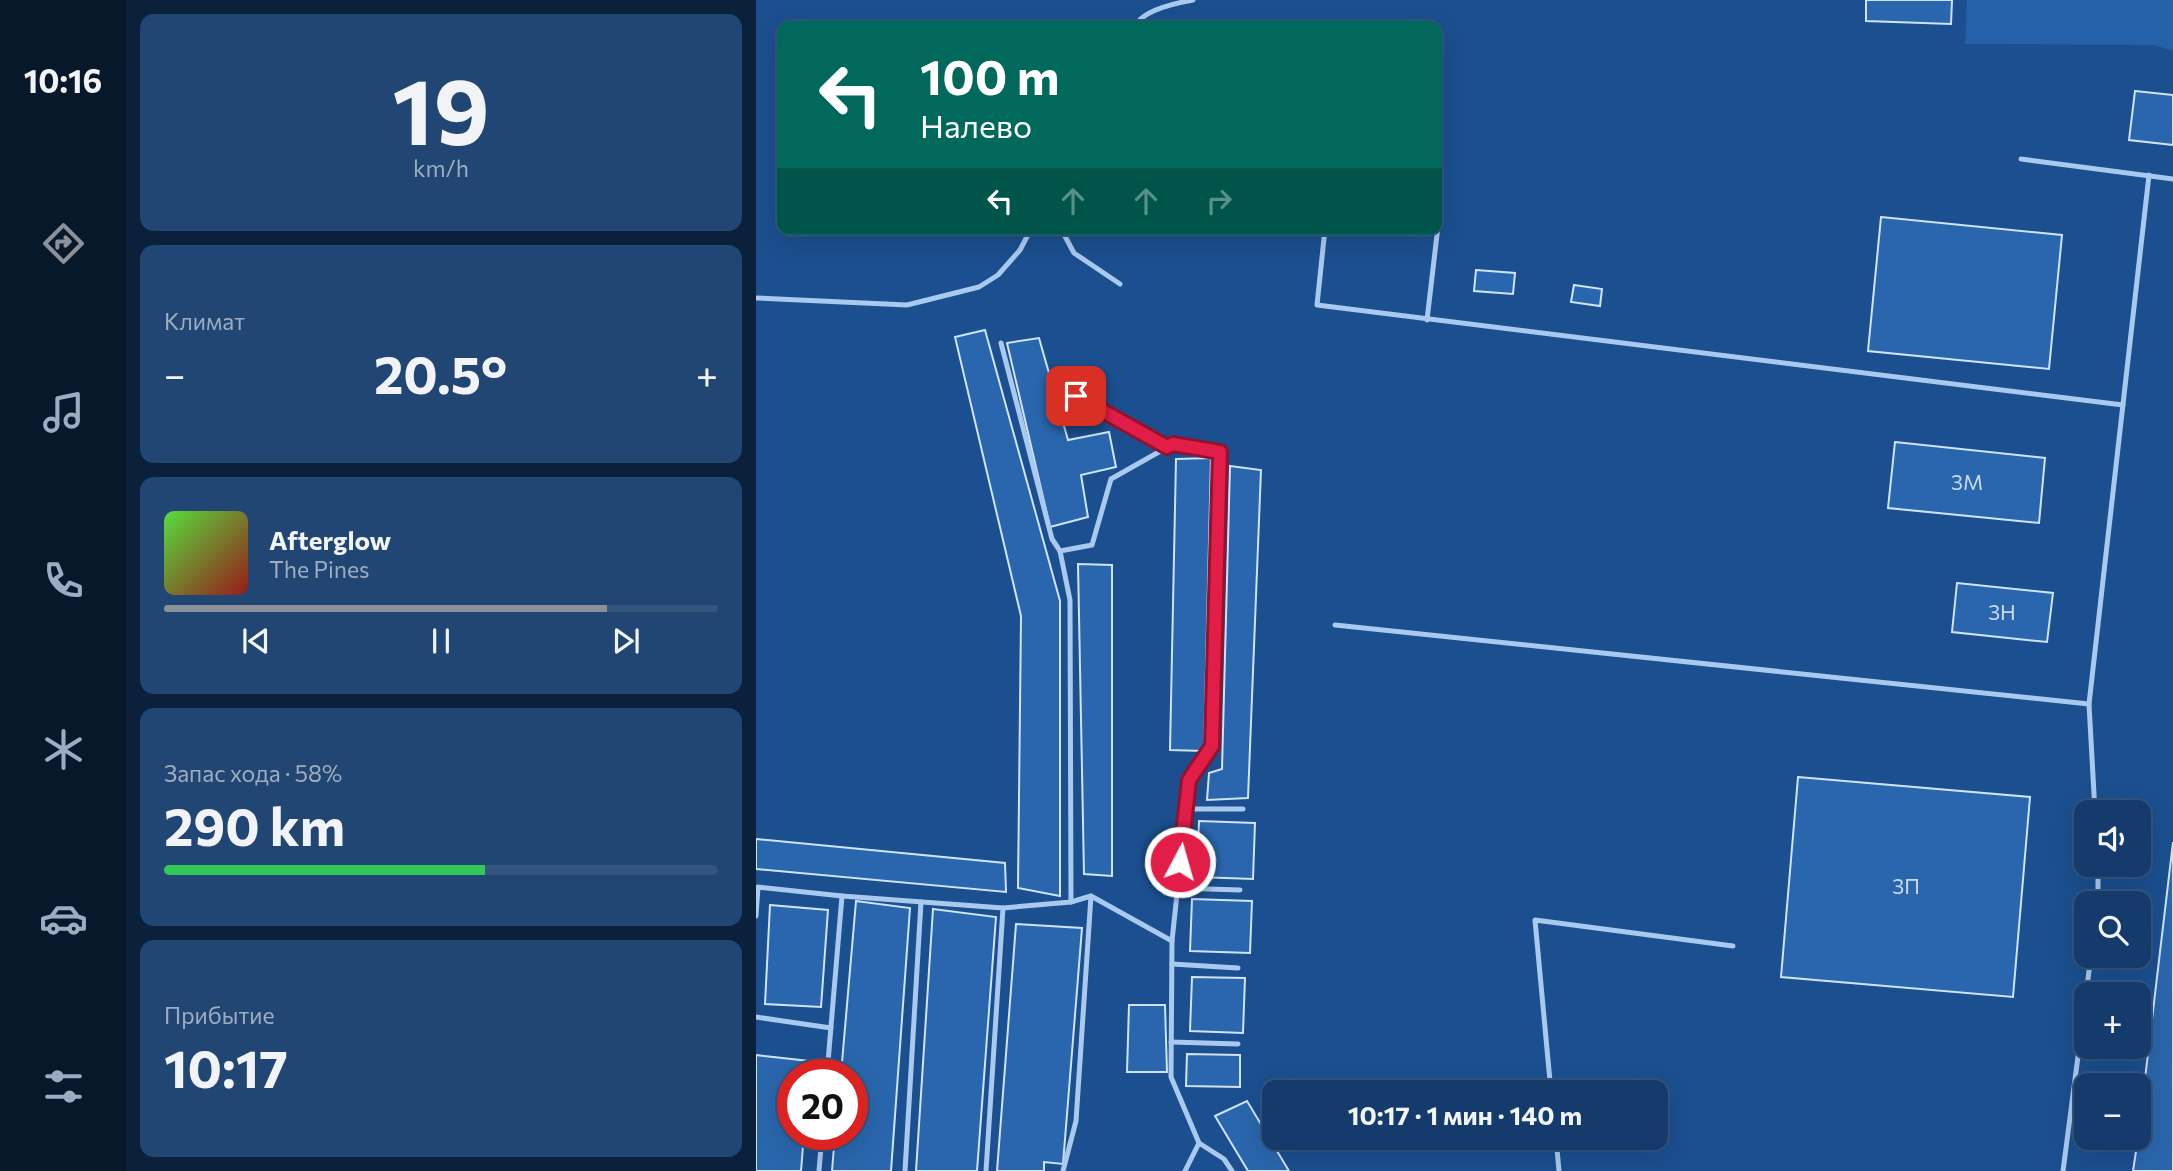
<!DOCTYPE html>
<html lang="ru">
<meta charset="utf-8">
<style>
:root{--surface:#143b6b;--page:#214673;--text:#f1f3f6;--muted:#9dadc1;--line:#33557e;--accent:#8c9099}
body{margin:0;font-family:Commissioner,sans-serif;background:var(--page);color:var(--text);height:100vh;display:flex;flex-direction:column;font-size:26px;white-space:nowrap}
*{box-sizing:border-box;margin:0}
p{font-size:23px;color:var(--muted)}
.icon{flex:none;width:38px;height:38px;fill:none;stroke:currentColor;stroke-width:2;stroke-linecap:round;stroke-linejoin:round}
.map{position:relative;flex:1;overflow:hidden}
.drawer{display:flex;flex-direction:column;gap:14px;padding:14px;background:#0b203b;width:630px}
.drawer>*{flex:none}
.top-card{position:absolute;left:21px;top:21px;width:665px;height:214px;border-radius:14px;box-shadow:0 7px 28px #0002,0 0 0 2px var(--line);background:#00695c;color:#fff;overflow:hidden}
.controls{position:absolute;left:1318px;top:800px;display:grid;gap:14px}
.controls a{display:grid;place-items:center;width:77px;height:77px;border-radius:14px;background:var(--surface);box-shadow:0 7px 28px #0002,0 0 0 2px var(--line);font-size:35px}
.speed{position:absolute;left:21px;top:1059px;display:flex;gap:14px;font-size:35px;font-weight:700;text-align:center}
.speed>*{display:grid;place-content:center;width:91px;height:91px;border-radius:50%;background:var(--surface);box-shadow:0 7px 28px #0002,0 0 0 2px var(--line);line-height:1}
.speed .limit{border:10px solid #d22;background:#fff;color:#111}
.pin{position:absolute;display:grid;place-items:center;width:60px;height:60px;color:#fff;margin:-30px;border-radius:14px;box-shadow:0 4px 10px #0006}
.me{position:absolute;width:77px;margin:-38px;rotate:6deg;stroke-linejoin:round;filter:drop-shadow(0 0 5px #0008)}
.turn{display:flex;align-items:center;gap:24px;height:147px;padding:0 28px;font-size:32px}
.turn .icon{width:91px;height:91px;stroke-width:2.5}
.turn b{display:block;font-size:49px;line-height:60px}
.lanes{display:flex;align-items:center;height:66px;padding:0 28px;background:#0003;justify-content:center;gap:35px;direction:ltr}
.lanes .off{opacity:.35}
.big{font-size:52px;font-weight:700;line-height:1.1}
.drawer .card{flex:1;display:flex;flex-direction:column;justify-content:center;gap:10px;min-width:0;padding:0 24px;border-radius:14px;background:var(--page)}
.drawer .dial{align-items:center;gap:0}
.dial b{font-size:91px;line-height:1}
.song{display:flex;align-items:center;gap:21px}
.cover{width:84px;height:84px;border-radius:10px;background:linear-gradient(135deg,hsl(110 70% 55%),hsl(0 70% 35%))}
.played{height:7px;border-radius:4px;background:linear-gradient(90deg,var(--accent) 80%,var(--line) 80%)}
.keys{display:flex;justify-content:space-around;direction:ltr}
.heat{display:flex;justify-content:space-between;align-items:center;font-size:38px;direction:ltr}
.charge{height:10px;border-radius:5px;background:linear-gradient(90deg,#34c759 58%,var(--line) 0)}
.trip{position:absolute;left:506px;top:1080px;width:406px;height:70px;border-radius:14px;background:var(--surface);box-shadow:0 7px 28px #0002,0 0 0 2px var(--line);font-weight:700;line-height:70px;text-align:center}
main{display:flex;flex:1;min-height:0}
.dock{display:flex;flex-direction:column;width:126px;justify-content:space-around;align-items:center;background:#08182b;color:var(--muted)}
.dock .icon{width:49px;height:49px}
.dock .active{color:var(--accent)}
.dock b{font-size:32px;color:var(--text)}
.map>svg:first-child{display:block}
.green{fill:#2461a8}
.building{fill:#2a66ad;stroke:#cfe3fa;stroke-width:2}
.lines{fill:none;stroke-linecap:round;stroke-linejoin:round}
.lane{stroke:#a9c9ee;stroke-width:5}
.route-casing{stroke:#92132f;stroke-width:18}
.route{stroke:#e11d48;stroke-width:12}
.labels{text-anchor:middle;stroke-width:7;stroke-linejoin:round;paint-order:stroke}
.number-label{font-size:21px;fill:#cad9ea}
</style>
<main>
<nav class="dock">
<b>10:16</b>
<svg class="icon active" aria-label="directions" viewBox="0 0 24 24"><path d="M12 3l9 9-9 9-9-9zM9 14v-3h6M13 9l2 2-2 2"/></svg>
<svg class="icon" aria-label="music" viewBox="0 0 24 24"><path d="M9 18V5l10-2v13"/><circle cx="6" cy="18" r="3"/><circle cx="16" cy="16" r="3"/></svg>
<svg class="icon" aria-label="phone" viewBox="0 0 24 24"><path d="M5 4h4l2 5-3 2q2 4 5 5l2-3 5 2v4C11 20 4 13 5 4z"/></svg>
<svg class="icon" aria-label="climate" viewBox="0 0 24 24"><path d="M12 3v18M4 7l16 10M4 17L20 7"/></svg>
<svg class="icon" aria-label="car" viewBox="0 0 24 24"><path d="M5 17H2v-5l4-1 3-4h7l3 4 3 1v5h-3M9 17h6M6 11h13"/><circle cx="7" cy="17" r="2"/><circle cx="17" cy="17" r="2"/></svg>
<svg class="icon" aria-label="filters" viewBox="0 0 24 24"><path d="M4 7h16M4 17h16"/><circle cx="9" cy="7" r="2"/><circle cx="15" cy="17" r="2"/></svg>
</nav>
<section class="drawer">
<div class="card dial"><b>19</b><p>km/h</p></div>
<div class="card"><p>Климат</p>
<div class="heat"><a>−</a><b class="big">20.5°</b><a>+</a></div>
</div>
<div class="card">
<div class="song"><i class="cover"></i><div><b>Afterglow</b><p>The Pines</p></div></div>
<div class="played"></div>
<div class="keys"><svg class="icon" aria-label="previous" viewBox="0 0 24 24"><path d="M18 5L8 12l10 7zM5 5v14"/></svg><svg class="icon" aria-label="pause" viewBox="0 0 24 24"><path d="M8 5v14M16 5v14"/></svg><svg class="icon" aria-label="next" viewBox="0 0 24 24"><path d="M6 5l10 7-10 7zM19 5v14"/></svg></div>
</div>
<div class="card"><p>Запас хода · 58%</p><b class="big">290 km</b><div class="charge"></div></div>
<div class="card"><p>Прибытие</p><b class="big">10:17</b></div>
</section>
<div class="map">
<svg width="1417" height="1171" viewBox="0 0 1417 1171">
<rect width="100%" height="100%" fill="#1b4f8f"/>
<polygon class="green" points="1211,0 1417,0 1417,51 1398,45 1209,44"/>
<g class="building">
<polygon points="1110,0 1196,0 1195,24 1110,21"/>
<polygon points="1379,91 1417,95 1417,145 1373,140"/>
<polygon points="1125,217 1306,235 1293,369 1112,351"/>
<polygon points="720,270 759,273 757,294 718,291"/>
<polygon points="818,285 846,289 844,306 815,302"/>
<polygon points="229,330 304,601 304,896 262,888 265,616 199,337"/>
<polygon points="283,338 312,440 353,432 360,467 325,475 332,517 294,527 251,343"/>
<polygon points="1139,442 1289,458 1283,523 1132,508"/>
<polygon points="455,458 448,751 414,750 420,459"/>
<polygon points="474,466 505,470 492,798 451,800 453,773 466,769"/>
<polygon points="322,564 356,565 356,876 328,874"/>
<polygon points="1201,583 1297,593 1291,642 1196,632"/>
<polygon points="1042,777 1274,797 1257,997 1025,977"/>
<polygon points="443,821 499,823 497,879 441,877"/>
<polygon points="0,839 249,863 250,892 0,869"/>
<polygon points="1417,842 1417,1171 1377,1171 1382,1138"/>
<polygon points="436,899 496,901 494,953 434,951"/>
<polygon points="100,901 154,908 135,1171 76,1171 79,1134 96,1134 96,1074 85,1074"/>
<polygon points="14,905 72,910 65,1007 9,1004"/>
<polygon points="177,909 240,917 221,1171 160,1171"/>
<polygon points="260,924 326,928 307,1164 288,1162 288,1171 241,1171"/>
<polygon points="436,977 489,978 487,1033 434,1031"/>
<polygon points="373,1005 409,1005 411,1072 371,1072"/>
<polygon points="431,1054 484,1055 484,1087 430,1086"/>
<polygon points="0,1055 53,1061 52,1074 37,1074 37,1134 48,1134 45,1171 0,1171"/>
<polygon points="491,1101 533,1171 492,1171 459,1116"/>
</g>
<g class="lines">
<g class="lane">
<path d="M379 26C387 10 420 3 437 0"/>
<polyline points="1265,159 1417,179"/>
<polyline points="305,229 318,253 364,284"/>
<polyline points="569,229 561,305 1367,405"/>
<polyline points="0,298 151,305 223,287 242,275 264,250 275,229"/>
<polyline points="671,320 684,209"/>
<polyline points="245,343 296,539 304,551"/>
<polyline points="320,396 411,447"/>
<polyline points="579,625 1333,704"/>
<polyline points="429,809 487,809"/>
<polyline points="1339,812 1333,704 1393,175"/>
<polyline points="1342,864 1342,903"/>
<polyline points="421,888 484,890"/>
<polyline points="86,896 247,908 230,1171"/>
<polyline points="315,902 335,896 416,941"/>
<polyline points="247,908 315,902 314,600 304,551 336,545 355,479 417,444 464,451 456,746 433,780 416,941 415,1077 443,1143"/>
<polyline points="0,916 2,887 86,896 71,1074"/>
<polyline points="416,964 482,968"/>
<polyline points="1330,994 1335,956"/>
<polyline points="0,1017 75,1028"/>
<polyline points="415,1042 482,1044"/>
<polyline points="795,1092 779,920 977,946"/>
<polyline points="800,1138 803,1171"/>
<polyline points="63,1171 66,1134"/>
<polyline points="149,1171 165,902"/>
<polyline points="307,1171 320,1121 335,896"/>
<polyline points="429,1171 443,1143 468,1159 476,1171"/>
<polyline points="1307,1171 1330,995"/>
</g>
</g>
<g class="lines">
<g class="route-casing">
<polyline id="route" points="320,396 411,447 417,444 464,452 456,746 433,780 424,862"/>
</g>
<use href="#route" class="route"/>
</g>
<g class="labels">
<g class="number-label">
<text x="1211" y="490">3М</text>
<text x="1246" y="620">3Н</text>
<text x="1150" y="894">3П</text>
</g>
</g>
</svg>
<div class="controls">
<a><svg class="icon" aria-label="sound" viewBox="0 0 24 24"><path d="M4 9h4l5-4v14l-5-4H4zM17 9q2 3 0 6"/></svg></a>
<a><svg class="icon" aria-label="search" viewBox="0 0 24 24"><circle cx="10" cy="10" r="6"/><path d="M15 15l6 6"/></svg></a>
<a>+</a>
<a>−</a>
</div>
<div class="speed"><div class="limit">20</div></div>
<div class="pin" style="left:320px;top:396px;background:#d93025"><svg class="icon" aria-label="arrive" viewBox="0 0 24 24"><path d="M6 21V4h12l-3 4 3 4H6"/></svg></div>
<svg class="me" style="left:424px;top:862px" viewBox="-20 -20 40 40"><circle r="17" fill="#e11d48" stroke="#fff" stroke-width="3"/><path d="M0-11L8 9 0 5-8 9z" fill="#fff"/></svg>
<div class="trip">10:17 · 1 мин · 140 m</div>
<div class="top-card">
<div class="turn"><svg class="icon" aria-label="left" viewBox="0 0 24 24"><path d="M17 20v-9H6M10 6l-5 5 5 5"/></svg><div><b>100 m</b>Налево</div></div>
<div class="lanes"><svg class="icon" aria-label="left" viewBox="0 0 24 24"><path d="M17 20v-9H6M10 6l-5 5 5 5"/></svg><svg class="icon off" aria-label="ahead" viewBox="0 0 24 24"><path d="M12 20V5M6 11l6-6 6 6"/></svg><svg class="icon off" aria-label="ahead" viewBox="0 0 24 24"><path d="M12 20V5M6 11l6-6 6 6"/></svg><svg class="icon off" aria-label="right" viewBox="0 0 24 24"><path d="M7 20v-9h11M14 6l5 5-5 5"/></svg></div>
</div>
</div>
</main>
